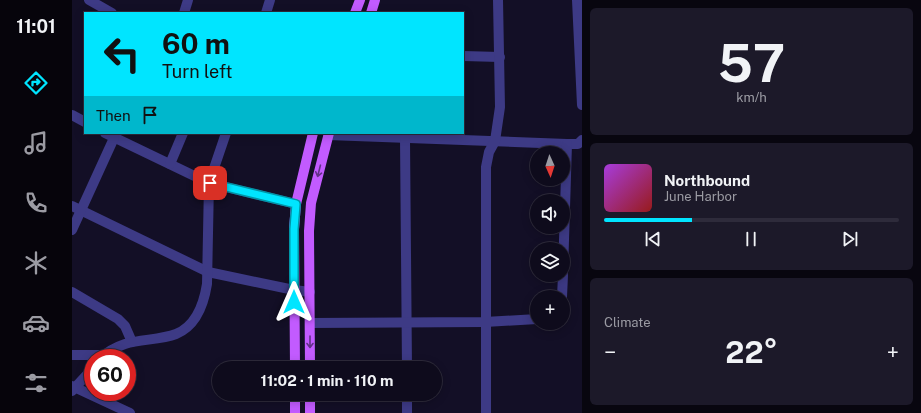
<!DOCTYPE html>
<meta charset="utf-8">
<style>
:root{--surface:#0e0b1c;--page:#1c1929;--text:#f1f3f6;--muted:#9b9ba3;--line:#2e2b3b;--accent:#00e5ff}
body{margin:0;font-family:"Public Sans",sans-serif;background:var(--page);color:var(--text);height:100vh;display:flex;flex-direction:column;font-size:15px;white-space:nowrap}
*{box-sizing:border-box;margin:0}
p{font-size:13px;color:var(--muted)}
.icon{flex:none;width:22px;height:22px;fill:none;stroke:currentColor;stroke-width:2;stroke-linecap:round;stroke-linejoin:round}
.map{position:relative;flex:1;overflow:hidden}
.panel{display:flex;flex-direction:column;gap:8px;padding:8px;background:#08060f;width:339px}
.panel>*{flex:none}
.banner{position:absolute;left:12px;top:12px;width:380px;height:122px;border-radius:0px;box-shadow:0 2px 10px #0003,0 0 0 1px var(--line);background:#00e5ff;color:#111;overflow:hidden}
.needle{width:26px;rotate:177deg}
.buttons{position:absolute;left:458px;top:146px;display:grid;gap:8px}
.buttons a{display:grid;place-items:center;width:40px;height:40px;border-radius:50%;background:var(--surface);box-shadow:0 2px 10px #0003,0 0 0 1px var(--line);font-size:20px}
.speed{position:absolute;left:12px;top:349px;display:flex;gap:8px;font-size:20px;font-weight:700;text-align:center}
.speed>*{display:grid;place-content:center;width:52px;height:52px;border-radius:50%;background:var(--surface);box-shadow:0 2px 10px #0003,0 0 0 1px var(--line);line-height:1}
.speed .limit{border:6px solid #d22;background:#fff;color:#111}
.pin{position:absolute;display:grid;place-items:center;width:34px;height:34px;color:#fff;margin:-17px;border-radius:8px;box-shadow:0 2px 6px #0006}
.me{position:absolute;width:44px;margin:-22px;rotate:0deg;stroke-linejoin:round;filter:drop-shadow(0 0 3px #0008)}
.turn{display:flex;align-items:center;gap:14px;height:84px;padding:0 12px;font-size:18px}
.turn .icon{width:52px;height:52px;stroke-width:2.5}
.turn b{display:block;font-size:28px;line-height:34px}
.then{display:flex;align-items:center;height:38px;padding:0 12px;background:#0003;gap:8px;font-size:15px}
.big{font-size:30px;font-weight:700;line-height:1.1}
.panel .widget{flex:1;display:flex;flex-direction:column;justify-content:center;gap:6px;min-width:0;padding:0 14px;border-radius:6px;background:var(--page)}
.panel .dial{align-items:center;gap:0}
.dial b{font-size:52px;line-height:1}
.song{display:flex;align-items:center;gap:12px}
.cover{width:48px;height:48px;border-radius:6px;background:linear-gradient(135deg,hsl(280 70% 55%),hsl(0 70% 35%))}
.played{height:4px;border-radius:2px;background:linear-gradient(90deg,var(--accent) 30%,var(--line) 30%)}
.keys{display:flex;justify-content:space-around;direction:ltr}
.heat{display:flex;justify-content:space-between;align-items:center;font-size:22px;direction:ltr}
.trip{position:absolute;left:140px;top:361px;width:230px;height:40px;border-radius:20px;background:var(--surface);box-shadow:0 2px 10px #0003,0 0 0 1px var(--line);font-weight:700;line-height:40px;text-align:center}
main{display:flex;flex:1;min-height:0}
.tab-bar{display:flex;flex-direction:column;width:72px;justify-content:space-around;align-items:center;background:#06040b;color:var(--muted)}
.tab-bar .icon{width:28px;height:28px}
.tab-bar .current{color:var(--accent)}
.tab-bar b{font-size:18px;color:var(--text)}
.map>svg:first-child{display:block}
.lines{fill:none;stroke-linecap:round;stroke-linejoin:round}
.street{stroke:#3d3a85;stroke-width:10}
.primary{stroke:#c25bff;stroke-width:10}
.oneway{stroke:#623188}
.route-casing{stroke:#0095a6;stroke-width:10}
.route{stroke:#00e5ff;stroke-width:7}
</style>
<main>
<nav class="tab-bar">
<b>11:01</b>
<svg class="icon current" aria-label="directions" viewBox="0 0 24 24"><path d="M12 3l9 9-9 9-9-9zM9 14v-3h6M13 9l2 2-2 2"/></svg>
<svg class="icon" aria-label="music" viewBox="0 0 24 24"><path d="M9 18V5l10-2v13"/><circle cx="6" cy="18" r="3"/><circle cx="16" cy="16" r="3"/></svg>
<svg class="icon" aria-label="phone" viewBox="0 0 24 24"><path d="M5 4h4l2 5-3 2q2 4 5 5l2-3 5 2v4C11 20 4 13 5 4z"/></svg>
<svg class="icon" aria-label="climate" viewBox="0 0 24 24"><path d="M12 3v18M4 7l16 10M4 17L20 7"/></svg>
<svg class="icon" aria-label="car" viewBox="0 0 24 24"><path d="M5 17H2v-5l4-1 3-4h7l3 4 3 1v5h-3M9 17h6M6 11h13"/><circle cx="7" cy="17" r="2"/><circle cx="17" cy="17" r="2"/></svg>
<svg class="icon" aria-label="filters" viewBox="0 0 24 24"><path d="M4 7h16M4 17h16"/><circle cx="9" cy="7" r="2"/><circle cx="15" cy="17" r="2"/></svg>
</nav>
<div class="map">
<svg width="510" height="413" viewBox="0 0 510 413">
<rect width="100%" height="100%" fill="#130f26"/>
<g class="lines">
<g class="street">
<polyline points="17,0 40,13"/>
<polyline points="505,0 510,105"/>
<polyline points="112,13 116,0"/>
<polyline points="194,13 198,0"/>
<polyline points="391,56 428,57"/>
<polyline points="0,115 13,122"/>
<polyline points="33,133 137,183 224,204"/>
<polyline points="256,135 495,144 506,144 510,140"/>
<polyline points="333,139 335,368"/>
<polyline points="98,164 111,133"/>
<polyline points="0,206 136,272 222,290 238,292"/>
<polyline points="0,230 42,138"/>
<polyline points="491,272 495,144"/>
<polyline points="0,292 46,319 53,326 60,342"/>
<polyline points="490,297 491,275"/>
<polyline points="238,323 413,322 465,319"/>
<polyline points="0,355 32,355"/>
<path d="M29 358C36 351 44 347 53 344 69 339 88 340 104 334 124 326 132 303 135 284L137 183 154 133"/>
<polyline points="0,386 58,413"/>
<polyline points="0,391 21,368"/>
<polyline points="335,394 335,413"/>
<polyline points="414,413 414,167 417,152 423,141 428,107 426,0"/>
</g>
<g class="primary">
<polyline points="283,13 288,0"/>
<polyline points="299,13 303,0"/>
<polyline points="223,368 222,229 224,204 241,133"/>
<polyline points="238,368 237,231 239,203 257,133"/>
<polyline points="223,394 223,413"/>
<polyline points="238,413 238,394"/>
</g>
</g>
<defs><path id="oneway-shaft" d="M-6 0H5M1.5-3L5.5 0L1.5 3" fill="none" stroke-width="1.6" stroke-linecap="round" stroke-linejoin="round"/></defs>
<g class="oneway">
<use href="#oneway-shaft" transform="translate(247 171) rotate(104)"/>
<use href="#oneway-shaft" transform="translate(238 342) rotate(90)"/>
</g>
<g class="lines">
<g class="route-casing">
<polyline id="route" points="138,183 224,204 222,229 222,302"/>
</g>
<use href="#route" class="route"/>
</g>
</svg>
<div class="buttons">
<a><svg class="needle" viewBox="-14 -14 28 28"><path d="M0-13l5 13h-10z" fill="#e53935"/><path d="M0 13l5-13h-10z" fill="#9b9ba3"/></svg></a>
<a><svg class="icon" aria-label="sound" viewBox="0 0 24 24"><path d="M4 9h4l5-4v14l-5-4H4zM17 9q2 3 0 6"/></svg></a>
<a><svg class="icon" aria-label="layers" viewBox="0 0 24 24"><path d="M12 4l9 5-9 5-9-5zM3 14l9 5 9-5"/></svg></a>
<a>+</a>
</div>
<div class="speed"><div class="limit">60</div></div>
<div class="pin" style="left:138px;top:183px;background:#d93025"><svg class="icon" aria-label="arrive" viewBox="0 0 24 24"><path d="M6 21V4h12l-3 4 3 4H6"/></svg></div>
<svg class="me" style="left:222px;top:302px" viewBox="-20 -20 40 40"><path d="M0-17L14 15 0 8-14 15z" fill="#00e5ff" stroke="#fff" stroke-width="4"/></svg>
<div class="trip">11:02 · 1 min · 110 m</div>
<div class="banner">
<div class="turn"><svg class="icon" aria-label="left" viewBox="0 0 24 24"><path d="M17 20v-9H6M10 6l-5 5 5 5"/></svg><div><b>60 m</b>Turn left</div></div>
<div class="then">Then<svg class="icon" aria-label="arrive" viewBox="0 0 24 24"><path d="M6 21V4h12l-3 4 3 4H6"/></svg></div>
</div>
</div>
<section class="panel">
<div class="widget dial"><b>57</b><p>km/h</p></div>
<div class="widget">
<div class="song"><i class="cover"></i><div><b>Northbound</b><p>June Harbor</p></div></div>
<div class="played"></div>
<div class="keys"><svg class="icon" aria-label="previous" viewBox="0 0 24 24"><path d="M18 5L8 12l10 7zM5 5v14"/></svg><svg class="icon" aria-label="pause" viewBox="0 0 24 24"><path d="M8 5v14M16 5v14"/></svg><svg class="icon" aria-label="next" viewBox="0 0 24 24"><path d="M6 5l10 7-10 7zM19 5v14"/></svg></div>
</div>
<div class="widget"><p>Climate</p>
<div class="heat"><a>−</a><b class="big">22°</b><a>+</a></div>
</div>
</section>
</main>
